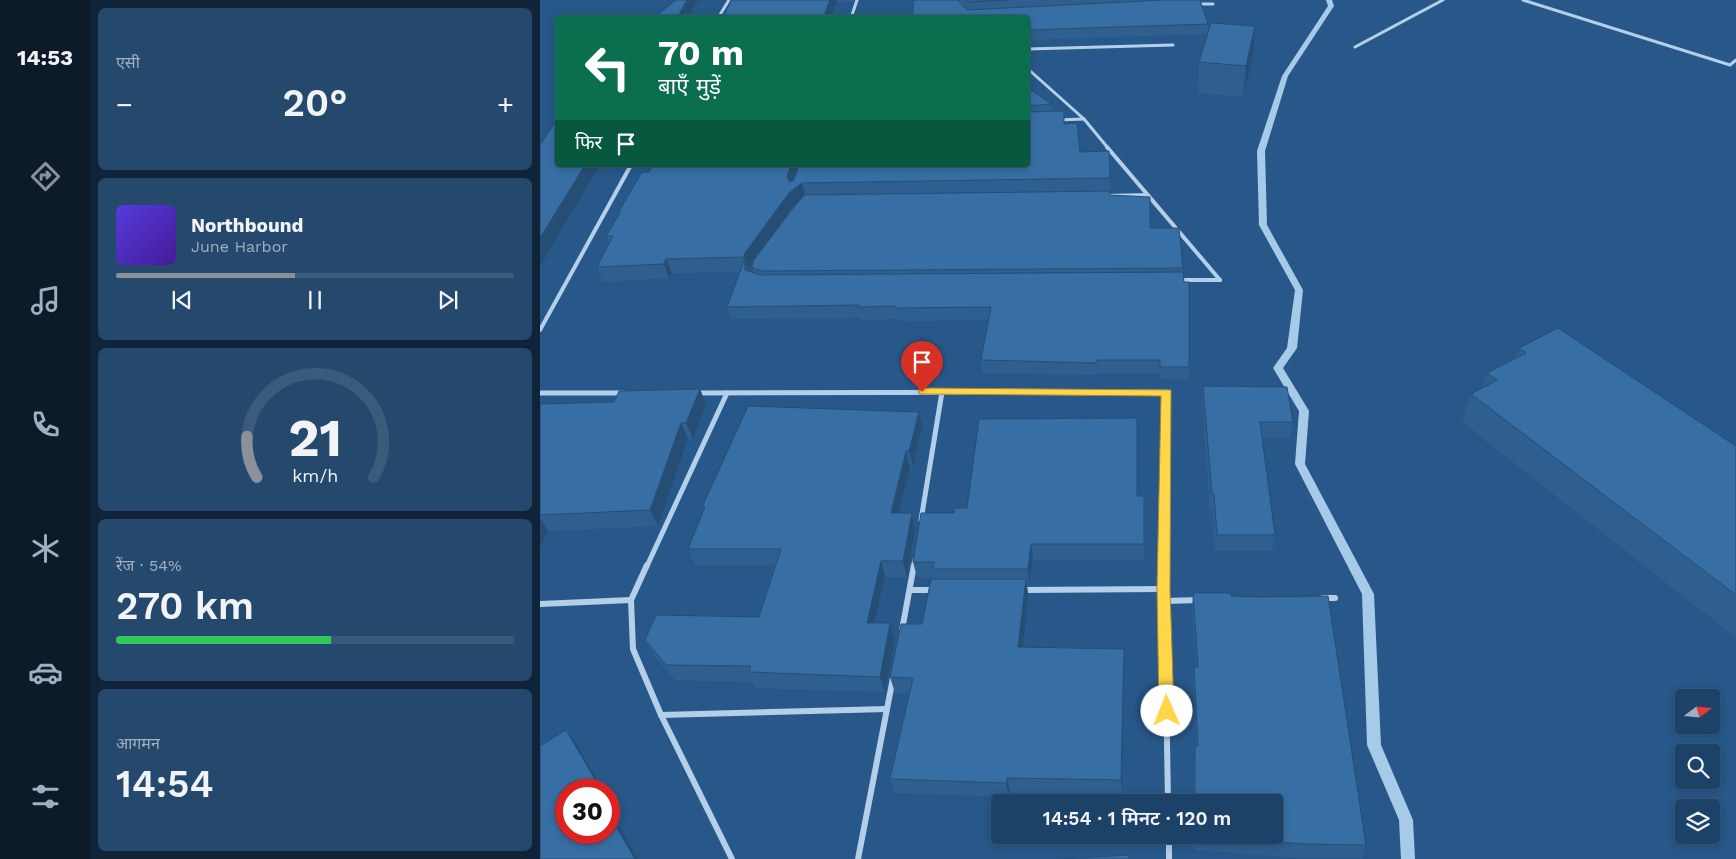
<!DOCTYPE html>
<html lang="hi">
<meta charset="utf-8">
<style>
:root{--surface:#1d4267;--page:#25496d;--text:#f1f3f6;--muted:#a0b0c0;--line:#3b5b7b;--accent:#8c9099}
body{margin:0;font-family:"Work Sans","Noto Sans Devanagari",sans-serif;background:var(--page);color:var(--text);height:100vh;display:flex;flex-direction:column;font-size:19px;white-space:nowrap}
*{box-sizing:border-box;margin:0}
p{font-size:16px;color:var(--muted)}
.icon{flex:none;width:28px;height:28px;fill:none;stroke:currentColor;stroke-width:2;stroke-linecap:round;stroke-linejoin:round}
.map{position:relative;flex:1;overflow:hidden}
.sheet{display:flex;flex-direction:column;gap:8px;padding:8px;background:#102439;width:450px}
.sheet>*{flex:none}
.banner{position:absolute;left:15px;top:15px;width:475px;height:152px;border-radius:5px;box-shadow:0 2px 8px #0003,0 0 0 1px var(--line);background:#0b6e4f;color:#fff;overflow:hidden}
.needle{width:32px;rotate:74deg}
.tools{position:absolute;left:1135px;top:689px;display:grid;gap:10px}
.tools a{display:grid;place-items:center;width:45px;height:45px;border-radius:5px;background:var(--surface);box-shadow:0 2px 8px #0003,0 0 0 1px var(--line);font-size:25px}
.speed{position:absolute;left:15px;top:779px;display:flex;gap:10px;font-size:25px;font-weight:700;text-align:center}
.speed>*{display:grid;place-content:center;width:65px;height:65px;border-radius:50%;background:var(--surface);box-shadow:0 2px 8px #0003,0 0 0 1px var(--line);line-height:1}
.speed .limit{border:8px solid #d22;background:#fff;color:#111}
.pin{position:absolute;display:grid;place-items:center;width:42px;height:42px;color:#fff;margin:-51px -21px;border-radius:50% 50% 50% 0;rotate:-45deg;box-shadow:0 0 5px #0007}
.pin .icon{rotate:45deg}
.me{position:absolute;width:55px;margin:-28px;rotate:359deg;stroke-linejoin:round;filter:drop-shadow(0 0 4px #0008)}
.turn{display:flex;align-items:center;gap:18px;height:105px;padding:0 20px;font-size:22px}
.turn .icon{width:65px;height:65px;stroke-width:2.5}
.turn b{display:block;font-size:35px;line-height:42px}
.then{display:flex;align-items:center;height:48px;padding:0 20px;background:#0003;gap:10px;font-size:19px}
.big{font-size:38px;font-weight:600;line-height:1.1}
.sheet .tile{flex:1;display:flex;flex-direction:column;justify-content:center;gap:8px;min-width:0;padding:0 18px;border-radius:8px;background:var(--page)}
.sheet .dial{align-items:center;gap:0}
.dial svg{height:130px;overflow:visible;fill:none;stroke:var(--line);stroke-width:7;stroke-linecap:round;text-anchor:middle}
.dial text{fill:var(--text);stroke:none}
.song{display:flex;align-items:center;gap:15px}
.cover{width:60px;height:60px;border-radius:8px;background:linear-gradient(135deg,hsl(250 70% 55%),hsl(260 70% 35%))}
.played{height:5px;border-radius:2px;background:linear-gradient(90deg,var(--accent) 45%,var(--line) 45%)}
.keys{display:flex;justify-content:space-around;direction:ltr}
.heat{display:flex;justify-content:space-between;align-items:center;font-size:28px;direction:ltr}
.charge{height:8px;border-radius:4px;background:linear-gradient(90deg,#34c759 54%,var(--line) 0)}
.trip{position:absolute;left:451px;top:794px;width:292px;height:50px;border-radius:5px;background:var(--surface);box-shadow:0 2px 8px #0003,0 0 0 1px var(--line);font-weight:600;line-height:50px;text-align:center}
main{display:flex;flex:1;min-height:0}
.tabs{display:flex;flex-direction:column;width:90px;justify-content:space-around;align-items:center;background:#0c1a29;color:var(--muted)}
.tabs .icon{width:35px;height:35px}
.tabs .current{color:var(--accent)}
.tabs b{font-size:22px;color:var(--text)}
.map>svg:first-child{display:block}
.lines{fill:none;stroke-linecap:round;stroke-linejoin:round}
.stream{fill:#a8cae9;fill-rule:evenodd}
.minor-far3{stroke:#b4cfe9;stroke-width:3}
.minor-far2{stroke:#b4cfe9;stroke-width:4}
.minor-far1{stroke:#b4cfe9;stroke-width:5}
.minor{stroke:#b4cfe9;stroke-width:6}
.wall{fill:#2f5f8e;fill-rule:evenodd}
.shaded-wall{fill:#264e74}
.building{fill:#376fa5;stroke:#264e74}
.route{fill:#ffd54a;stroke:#a68a30}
</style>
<main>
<nav class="tabs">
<b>14:53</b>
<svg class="icon current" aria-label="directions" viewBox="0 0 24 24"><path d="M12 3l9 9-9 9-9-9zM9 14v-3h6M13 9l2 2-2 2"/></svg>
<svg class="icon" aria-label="music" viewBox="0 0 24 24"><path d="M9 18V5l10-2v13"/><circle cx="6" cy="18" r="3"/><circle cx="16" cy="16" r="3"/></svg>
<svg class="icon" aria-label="phone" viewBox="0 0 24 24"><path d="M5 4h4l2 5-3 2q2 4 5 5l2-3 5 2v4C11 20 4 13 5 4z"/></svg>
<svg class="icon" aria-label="climate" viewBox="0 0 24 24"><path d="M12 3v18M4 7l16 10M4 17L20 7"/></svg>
<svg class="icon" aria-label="car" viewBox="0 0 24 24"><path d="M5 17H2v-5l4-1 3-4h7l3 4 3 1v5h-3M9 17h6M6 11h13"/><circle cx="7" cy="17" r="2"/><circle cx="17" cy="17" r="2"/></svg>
<svg class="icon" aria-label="filters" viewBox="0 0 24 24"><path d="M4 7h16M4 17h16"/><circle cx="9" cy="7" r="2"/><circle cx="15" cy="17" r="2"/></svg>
</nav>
<section class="sheet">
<div class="tile"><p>एसी</p>
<div class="heat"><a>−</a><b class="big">20°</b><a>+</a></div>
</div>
<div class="tile">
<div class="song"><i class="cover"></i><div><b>Northbound</b><p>June Harbor</p></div></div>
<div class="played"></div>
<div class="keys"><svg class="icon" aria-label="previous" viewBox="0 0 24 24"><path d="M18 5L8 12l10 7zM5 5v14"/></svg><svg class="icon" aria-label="pause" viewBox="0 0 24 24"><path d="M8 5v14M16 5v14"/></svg><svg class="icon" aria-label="next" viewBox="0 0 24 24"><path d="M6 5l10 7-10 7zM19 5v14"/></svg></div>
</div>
<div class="tile dial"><svg viewBox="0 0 100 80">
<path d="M14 69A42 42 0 1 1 86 69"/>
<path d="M14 69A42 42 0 0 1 8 44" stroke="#8c9099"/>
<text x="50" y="56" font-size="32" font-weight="700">21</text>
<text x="50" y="72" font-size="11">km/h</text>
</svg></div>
<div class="tile"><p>रेंज · 54%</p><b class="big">270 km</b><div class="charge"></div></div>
<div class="tile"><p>आगमन</p><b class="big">14:54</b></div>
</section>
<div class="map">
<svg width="1196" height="859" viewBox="0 0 1196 859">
<rect width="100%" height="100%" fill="#275889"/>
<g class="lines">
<polygon class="stream" points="786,0 792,0 794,6 748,76 725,151 727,225 763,290 757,348 743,368 769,411 765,464 834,594 841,745 873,820 875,859 861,859 859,820 827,745 822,594 755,464 759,411 733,368 747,348 755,290 719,225 717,151 742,76 788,6"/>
<g class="minor-far3">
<polyline points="983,0 1190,65 1196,60"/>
<polyline points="656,4 673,4"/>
<polyline points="178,18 189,0"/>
<polyline points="311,18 317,0"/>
<polyline points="815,47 903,0"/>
<polyline points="488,49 633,45"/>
<polyline points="488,69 544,119 568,148"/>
<polyline points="517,120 544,119"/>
</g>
<g class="minor-far2">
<polyline points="567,147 680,280"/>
<polyline points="565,196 608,195"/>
<polyline points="638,280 680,280"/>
<polyline points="0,330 91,165"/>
</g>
<g class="minor-far1">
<polyline points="0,393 84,393"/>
<polyline points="155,393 627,392 624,566"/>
<polyline points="381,520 402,392"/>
<polyline points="107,566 187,393"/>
<polyline points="374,566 375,560"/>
</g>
<g class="minor">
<polyline points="107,565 91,600 93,649 121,715 192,859"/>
<polyline points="624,565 628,802"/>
<polyline points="370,590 396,590"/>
<polyline points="482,590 624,589"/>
<polyline points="783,598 795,598"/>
<polyline points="625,601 660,600"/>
<polyline points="0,604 91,600"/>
<polyline points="362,630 374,565"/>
<polyline points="121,715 347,709"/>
<polyline points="629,835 629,859"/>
<polyline points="318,859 353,678"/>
</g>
</g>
<g class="wall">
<polygon points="191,0 314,0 313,2 297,2 291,18 183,18"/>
<polygon points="418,0 660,0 668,24 667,34 488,40 488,18 372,18"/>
<polygon points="713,57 703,97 658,93 659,62"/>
<path d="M488 88 512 104V111L524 124 540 152 569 151 570 195 610 228 643 268 649 367V380L620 379V373H557V375L442 373 441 360 449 320 357 321V319L321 320V318L191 319 187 307 200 272 132 273 129 278 63 282 57 267 69 243 66 236 78 215V213L102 172 488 165ZM255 205 215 259 253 207ZM213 262 212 268 214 273 208 271 209 267Z"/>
<polygon points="979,348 1196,446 1196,638 922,422 931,394 942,388 947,373 975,359"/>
<polygon points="663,386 753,422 750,438 722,438 735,535 732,551 675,551 672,510 670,510 662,402"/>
<polygon points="160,389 166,405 153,439 148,439 118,526 8,531 0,548 0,404 74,402"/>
<polygon points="379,412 382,428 373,467 370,467 359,513 372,513 375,529 367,577 345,577 335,623 350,623 355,639 345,692 216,688 213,682 135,680 114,655 105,640 219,617 236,565 155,565 148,549 163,510 162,507"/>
<polygon points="597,496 604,496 604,560 493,560 489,585 487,585 488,595 482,647 584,649 582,794 470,793 469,797 355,793 350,779 369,693 355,693 350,677 382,624 395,579 395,578 377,577 373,562 414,513 427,508"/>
<polygon points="653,593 691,596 826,845 822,858 762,858 654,850 654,835 735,835 735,802 654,802 654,761 656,746 653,682 654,667 656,667 652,609"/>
</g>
<g class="shaded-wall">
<polygon points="147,0 158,0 148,18 137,18"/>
<polygon points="290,0 296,0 297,2 291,18 283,18"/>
<polygon points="715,26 713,57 703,97 706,66"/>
<polygon points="45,165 60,165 0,266 0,238"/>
<polygon points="251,165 259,165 250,191 247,177"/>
<polygon points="262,183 265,196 253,207 209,267 208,271 204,257 205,253 249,193"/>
<polygon points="126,259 132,273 129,278 124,264"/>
<polygon points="160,389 166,405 153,439 146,423"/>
<polygon points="379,412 382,428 373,467 369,451"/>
<polygon points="141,423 148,439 118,526 110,510"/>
<polygon points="366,451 370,467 355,529 351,513"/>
<polygon points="372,513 375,529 367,577 363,561"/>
<polygon points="0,518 8,531 0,548"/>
<polygon points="491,544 493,560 489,585 488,569"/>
<polygon points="341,561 345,577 331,638 327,623"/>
<polygon points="486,579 488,595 481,662 478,647"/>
<polygon points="350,623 355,639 345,692 340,677"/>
<polygon points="584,649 584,664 582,794 581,780"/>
<polygon points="26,730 37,745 63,790 55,790"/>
<polygon points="467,778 470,793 469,797 466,783"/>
<polygon points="69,809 98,859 95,859 69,814"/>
</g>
<g class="building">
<polygon points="136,0 147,0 137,18 113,18"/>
<polygon points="191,0 290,0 283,18 183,18"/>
<polygon points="374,0 418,0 427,10 624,0 660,0 668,24 488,30 488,18 372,18"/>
<polygon points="427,0 467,0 428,2"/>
<polygon points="671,23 715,26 706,66 659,62"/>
<polygon points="488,88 512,104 488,106"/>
<polygon points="521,111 524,113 524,124 537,123 540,152 569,151 570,178 262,183 249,193 205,253 204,257 126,259 124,264 57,267 73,236 66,236 80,213 78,213 102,172 109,172 113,165 251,165 247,177 250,182 254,180 259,165 488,165 488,112"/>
<polygon points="18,118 18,165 45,165 0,238 0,145"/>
<polygon points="570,191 570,195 610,197 610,228 639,228 643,268 223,271 212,268 213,261 257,203 265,195"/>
<polygon points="204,261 205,270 221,275 643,272 644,282 649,282 649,367 620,367 620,360 557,360 556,363 441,360 451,307 355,308 355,306 318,307 319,305 187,307"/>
<polygon points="1018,328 1196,446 1196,595 931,394 957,380 947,373 986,353 979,348"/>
<polygon points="663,386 747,387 753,422 720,422 735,535 677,535 674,494 672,494"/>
<polygon points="160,389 146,423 141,423 110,510 0,515 0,404 74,402 79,391"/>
<polygon points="208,406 379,412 369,451 366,451 351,513 372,513 363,561 341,561 327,623 350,623 340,677 209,672 211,666 126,665 105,640 116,615 219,617 241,549 148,549 165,507 162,507"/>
<polygon points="597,418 597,496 604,496 604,544 491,544 488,569 393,569 394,562 373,562 381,513 414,513 415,508 427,508 439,419"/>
<polygon points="391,579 486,579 478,647 584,649 581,780 467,778 466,783 350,779 373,678 350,677 361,624 382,624"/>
<polygon points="653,593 691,593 691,596 718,597 788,596 826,845 765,844 655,836 655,835 735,835 735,802 655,802 655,746 658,746 654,667 658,667"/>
<polygon points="26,730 59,786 55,789 55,790 26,790 26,832 69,832 69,814 95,859 0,859 0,746"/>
<polygon points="589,855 589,859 521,859"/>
</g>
<polygon class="route" points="382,388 631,390 630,589 634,711 632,715 627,717 621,715 619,711 617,589 621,396 379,394 379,389"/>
</svg>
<div class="tools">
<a><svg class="needle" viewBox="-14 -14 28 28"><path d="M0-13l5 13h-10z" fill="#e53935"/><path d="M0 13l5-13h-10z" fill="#a0b0c0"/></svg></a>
<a><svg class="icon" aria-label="search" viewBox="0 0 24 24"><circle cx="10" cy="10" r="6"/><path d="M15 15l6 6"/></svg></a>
<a><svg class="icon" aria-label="layers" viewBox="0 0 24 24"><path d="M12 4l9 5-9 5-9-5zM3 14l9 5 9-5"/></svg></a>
</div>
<div class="speed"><div class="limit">30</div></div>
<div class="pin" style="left:382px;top:392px;background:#d93025"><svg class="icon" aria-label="arrive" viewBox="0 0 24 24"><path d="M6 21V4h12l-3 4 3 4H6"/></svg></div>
<svg class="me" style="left:627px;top:711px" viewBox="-20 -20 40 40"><circle r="19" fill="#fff"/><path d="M0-13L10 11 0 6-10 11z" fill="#ffd54a"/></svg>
<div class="trip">14:54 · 1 मिनट · 120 m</div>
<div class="banner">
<div class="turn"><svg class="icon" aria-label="left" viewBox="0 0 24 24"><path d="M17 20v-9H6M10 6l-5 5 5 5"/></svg><div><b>70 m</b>बाएँ मुड़ें</div></div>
<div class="then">फिर<svg class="icon" aria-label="arrive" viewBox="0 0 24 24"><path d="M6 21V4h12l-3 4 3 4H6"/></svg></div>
</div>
</div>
</main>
